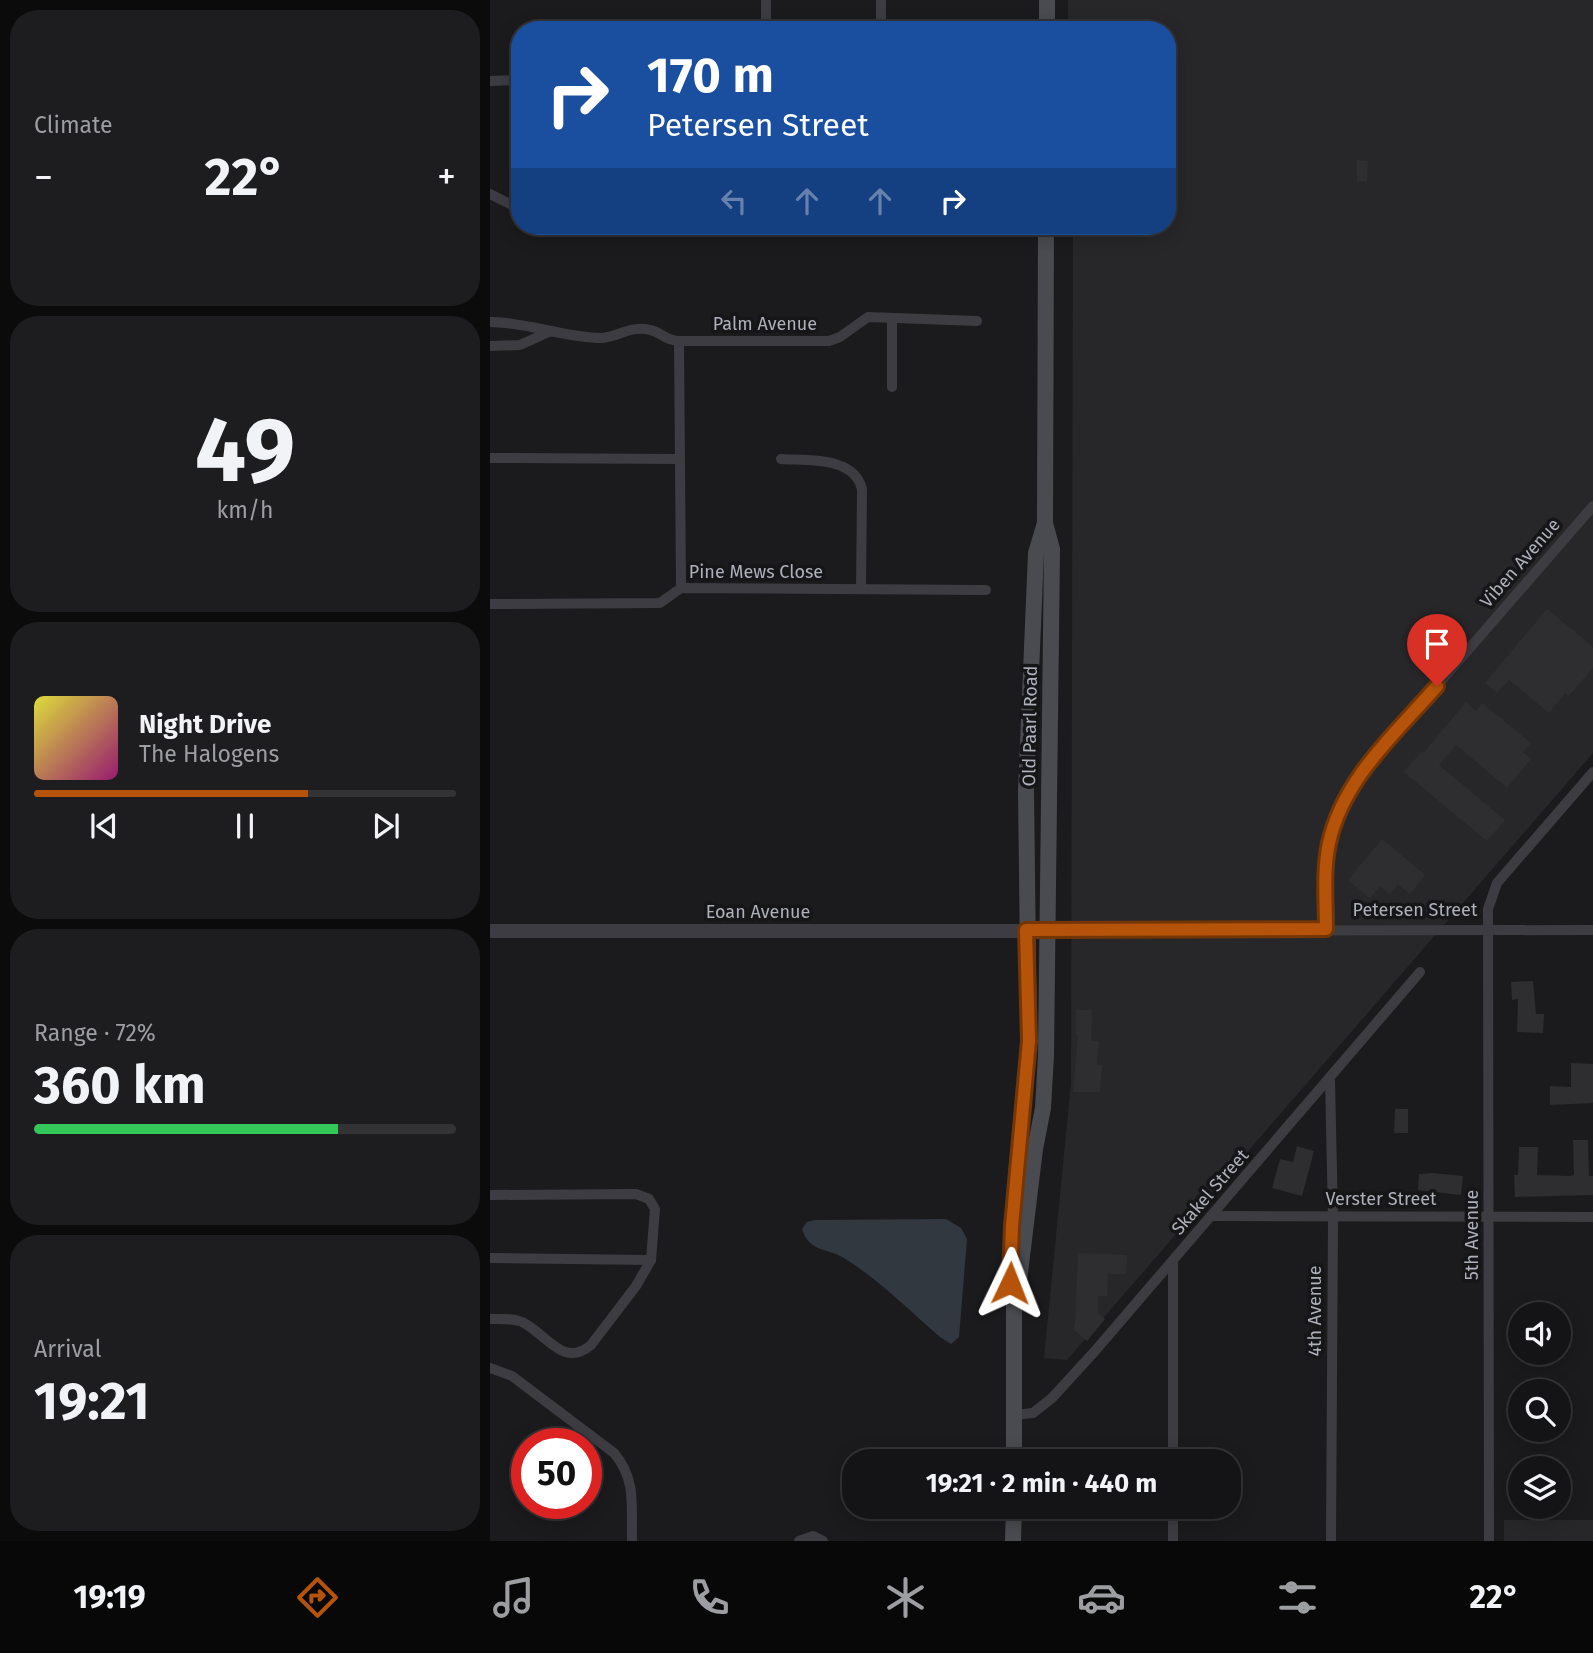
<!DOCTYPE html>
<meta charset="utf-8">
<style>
:root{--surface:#141416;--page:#1d1d1f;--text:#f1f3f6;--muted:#9d9ea1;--line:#333335;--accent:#b45309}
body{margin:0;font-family:"Fira Sans",sans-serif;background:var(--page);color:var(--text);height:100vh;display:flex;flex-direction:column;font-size:26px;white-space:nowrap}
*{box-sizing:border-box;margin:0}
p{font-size:23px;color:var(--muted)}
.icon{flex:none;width:38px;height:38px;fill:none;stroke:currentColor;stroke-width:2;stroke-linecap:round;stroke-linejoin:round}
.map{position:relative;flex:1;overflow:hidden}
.side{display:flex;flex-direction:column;gap:10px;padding:10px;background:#0b0b0c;width:490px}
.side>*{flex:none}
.banner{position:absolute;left:21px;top:21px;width:665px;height:214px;border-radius:28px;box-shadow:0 4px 18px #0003,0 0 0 2px var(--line);background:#1a4fa0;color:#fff;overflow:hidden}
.buttons{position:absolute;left:1018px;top:1302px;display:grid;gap:14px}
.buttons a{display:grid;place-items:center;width:63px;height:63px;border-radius:50%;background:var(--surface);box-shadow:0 4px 18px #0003,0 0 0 2px var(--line);font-size:35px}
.speed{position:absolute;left:21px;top:1428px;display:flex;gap:14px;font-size:35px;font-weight:700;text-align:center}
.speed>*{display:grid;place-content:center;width:91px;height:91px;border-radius:50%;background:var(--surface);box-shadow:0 4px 18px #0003,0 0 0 2px var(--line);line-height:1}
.speed .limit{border:10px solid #d22;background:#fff;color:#111}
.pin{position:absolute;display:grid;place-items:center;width:60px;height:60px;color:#fff;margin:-72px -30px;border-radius:50% 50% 50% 0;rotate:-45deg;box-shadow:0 0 7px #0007}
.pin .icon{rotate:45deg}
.me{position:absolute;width:77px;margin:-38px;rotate:2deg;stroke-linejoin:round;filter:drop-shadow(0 0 5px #0008)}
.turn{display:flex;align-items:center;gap:24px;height:147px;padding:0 21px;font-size:32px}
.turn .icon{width:91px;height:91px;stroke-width:2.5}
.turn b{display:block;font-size:49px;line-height:60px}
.lanes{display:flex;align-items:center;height:66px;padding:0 21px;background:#0003;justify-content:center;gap:35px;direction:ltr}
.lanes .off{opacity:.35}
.big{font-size:52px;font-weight:700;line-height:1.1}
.side .widget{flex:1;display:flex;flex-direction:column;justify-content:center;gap:10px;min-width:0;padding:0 24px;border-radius:28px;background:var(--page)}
.side .dial{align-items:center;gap:0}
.dial b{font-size:91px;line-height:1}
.song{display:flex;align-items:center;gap:21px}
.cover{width:84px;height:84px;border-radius:10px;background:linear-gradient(135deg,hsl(60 70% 55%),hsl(320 70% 35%))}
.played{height:7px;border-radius:4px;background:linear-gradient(90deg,var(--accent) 65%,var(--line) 65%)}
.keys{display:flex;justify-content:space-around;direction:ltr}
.heat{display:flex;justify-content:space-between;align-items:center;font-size:38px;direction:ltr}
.charge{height:10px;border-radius:5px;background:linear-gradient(90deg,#34c759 72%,var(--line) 0)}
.trip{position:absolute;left:352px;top:1449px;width:399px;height:70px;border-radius:28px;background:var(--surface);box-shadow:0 4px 18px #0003,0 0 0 2px var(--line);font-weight:700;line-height:70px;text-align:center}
.tab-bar{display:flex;height:112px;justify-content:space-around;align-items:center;background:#080809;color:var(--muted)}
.tab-bar .icon{width:49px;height:49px}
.tab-bar .on{color:var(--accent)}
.tab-bar b{font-size:32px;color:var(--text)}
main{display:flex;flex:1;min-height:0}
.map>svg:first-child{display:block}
.built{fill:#27272a}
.water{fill:#313840}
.building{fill:#2e2e31}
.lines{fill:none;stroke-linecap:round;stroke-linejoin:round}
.minor{stroke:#3c3c42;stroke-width:10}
.tertiary{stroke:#3c3c42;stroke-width:14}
.secondary{stroke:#4a4b51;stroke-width:16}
.route-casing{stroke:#753606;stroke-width:18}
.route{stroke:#b45309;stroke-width:12}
.labels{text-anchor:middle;stroke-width:7;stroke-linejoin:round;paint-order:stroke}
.street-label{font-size:18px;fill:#aeb1bb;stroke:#161618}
</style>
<main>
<section class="side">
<div class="widget"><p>Climate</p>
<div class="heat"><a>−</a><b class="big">22°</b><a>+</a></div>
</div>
<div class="widget dial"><b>49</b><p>km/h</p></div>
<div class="widget">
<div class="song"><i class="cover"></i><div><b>Night Drive</b><p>The Halogens</p></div></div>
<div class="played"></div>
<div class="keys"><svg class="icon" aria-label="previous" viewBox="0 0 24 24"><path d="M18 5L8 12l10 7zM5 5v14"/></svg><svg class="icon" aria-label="pause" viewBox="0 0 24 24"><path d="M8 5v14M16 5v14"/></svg><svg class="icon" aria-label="next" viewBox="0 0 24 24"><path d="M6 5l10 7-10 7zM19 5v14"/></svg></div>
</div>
<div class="widget"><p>Range · 72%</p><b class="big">360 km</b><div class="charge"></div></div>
<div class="widget"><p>Arrival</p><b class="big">19:21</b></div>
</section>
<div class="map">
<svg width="1103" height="1541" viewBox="0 0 1103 1541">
<rect width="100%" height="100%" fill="#1b1b1d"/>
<g class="built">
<polygon points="578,0 1103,0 1103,753 577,1360 554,1358 581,1083 583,226 677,226 677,30 578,30"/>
<rect x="1014" y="1520" width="89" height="21"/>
</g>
<path class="water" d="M456 1219 471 1228 477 1239 469 1337 461 1344 450 1337C419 1310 389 1280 354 1258 336 1247 320 1253 312 1229L317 1222 325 1220Z"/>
<g class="building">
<polygon points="867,160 878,161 877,182 867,181"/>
<polygon points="1057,609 1103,647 1103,668 1079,696 1075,693 1059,713 1019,680 1007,693 995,683"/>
<polygon points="976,702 986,711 992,703 1041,743 1033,752 1041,759 1017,788 966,745 949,765 1015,820 997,841 914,772 932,751 934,752"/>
<polygon points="892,839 935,875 920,894 908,884 900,894 890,886 880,898 858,880"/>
<polygon points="1043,981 1046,1014 1054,1014 1053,1033 1027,1032 1028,999 1022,1000 1021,982"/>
<polygon points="586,1010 602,1010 601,1041 609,1041 607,1065 612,1065 610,1092 583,1092 588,1035 586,1035"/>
<polygon points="1081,1063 1103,1064 1103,1103 1060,1105 1060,1086 1081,1087"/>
<polygon points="905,1109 918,1109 918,1133 904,1133"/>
<polygon points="1083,1140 1098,1140 1099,1176 1103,1176 1103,1195 1025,1197 1024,1175 1028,1175 1029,1147 1048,1147 1047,1175 1080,1176 1084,1175"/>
<polygon points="807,1146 824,1151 812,1196 782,1188 790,1159 803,1162"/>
<polygon points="942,1173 973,1176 971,1195 928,1190 929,1174"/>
<polygon points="588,1253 637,1255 636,1274 618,1274 617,1296 608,1296 608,1313 615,1319 597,1341 583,1329 585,1325"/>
</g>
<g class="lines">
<g class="minor">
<polyline points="391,0 391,30"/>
<polyline points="276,30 276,0"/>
<polyline points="0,81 30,80"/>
<polyline points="0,194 30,209"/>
<polyline points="402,318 402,387"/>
<path d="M0 322C38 322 74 338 112 338 128 337 141 325 160 330 172 332 173 340 189 341H339L350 337 378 317 487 321"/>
<polyline points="189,341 191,588"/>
<polyline points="0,346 30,345 61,331"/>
<polyline points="0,458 189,459"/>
<path d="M291 459C318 461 364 456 372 489L371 589"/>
<polyline points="0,604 170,603 191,588 496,590"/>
<path d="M836 929C837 869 834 831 867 778L1103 506"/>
<polyline points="557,931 1103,930"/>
<polyline points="840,1080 843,1217 841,1541"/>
<path d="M0 1195 146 1194 159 1199 165 1209 161 1260 146 1286 101 1345C74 1368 58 1336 34 1323 24 1318 11 1319 0 1319"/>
<polyline points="721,1216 1103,1217"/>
<polyline points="0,1258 161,1260"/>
<path d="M0 1368 22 1376 124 1453C147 1480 141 1507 142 1541"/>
<polyline points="524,1415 543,1413 562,1398 605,1351 930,972"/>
<polyline points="683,1461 683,1261"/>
<polyline points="309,1541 323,1536 333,1541"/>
<polyline points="683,1541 683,1507"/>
<polyline points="999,1541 998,909 1007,883 1103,772"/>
</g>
<polyline class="tertiary" points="0,931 557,931"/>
<g class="secondary">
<polyline points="557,30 557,0"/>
<polyline points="528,1289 545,1149 553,1108 556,1055 562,549 555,523"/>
<polyline points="524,1461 524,1298 520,1283 522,1226 539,1041 536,791 546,553 555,523 556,226"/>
<polyline points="523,1541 524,1507"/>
</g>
</g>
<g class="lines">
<g class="route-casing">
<path id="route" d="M520 1283 522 1226 539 1041 536 930 836 929C836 901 833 871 839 843 853 779 905 734 947 686"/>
</g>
<use href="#route" class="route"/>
</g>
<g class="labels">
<g class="street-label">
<text x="275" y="330">Palm Avenue</text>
<text transform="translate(1030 563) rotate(-49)" y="6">Viben Avenue</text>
<text x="266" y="578">Pine Mews Close</text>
<text transform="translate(540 726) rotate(-89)" y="6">Old Paarl Road</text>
<text x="925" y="916">Petersen Street</text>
<text x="268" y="918">Eoan Avenue</text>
<text transform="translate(720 1192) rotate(-49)" y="6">Skakel Street</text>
<text x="891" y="1205">Verster Street</text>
<text transform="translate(982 1235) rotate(-90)" y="6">5th Avenue</text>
<text transform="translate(825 1311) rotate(-90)" y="6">4th Avenue</text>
</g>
</g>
</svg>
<div class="buttons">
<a><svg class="icon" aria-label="sound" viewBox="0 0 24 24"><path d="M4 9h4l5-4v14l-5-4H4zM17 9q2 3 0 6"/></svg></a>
<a><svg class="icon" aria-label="search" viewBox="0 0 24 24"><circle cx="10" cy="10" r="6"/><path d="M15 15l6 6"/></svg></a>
<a><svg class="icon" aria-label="layers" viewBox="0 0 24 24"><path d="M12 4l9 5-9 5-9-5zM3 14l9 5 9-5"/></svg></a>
</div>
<div class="speed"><div class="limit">50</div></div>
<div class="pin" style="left:947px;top:686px;background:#d93025"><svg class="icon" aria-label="arrive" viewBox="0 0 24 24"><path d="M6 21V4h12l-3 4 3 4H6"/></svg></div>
<svg class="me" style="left:520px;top:1283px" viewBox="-20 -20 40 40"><path d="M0-17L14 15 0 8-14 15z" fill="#b45309" stroke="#fff" stroke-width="4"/></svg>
<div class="trip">19:21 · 2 min · 440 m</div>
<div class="banner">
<div class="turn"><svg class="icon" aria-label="right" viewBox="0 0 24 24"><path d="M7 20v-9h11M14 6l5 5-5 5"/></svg><div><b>170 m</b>Petersen Street</div></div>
<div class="lanes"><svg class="icon off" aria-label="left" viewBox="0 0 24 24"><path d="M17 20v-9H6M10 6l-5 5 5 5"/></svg><svg class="icon off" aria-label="ahead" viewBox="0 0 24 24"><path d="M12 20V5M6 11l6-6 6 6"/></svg><svg class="icon off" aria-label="ahead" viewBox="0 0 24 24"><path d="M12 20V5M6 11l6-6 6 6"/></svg><svg class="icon" aria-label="right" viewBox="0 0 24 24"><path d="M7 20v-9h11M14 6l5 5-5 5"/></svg></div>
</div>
</div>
</main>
<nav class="tab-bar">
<b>19:19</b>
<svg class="icon on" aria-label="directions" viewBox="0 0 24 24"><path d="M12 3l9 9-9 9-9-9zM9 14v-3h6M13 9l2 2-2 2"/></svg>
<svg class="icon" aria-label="music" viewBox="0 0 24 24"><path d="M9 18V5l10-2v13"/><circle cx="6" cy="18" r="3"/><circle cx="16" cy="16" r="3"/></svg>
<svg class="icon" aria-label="phone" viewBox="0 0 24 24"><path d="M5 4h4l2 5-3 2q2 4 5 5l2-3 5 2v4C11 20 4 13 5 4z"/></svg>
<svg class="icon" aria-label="climate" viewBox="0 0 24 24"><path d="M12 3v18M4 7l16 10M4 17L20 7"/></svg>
<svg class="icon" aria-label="car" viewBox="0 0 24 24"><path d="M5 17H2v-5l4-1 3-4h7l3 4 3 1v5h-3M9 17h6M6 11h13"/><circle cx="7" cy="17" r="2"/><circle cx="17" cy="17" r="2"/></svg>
<svg class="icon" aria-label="filters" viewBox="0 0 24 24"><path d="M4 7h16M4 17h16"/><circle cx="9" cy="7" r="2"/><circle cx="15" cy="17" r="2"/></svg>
<b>22°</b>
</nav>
